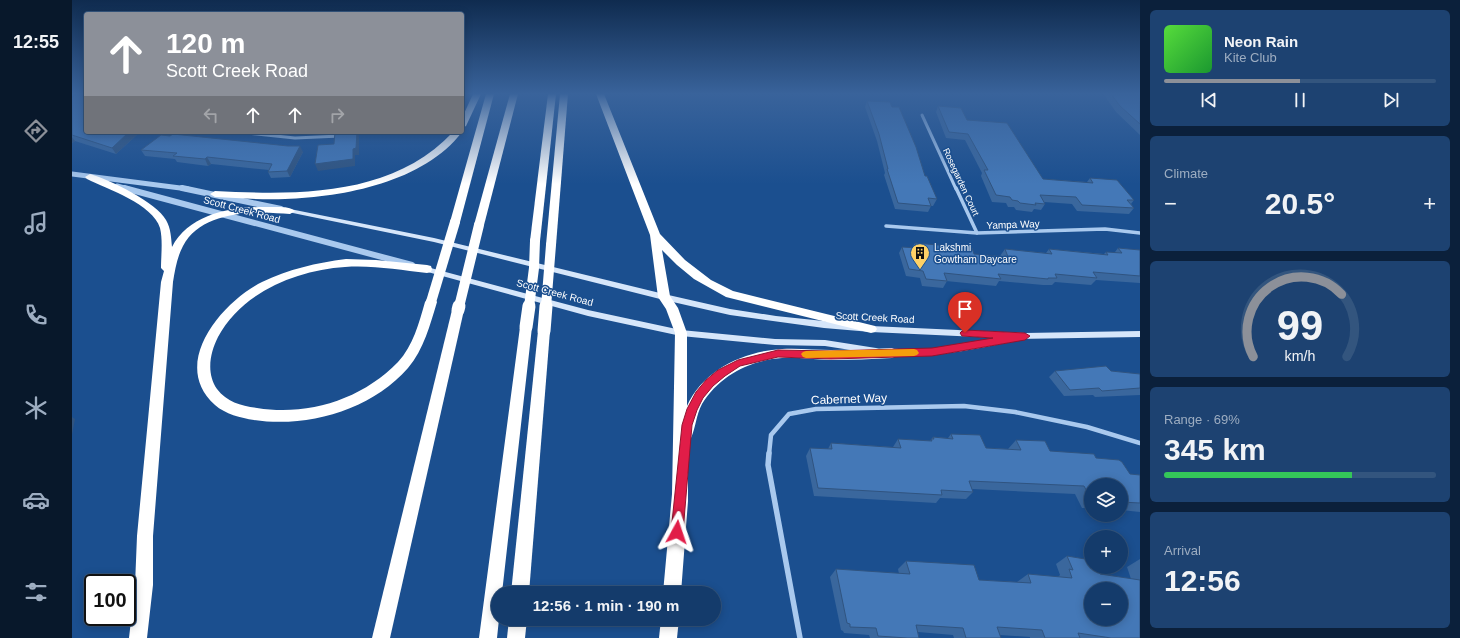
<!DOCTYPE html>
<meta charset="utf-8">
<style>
:root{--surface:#143b6b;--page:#1d4271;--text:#f1f3f6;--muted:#9dadc1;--line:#33557e;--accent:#8c9099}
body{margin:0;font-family:Arial,sans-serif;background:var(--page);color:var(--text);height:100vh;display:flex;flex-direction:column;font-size:15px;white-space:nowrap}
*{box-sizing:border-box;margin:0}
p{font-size:13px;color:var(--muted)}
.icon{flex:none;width:22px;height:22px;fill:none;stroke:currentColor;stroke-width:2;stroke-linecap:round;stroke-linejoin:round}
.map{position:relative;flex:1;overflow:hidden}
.details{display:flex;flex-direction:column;gap:10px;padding:10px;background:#0b203b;width:320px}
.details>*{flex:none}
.hud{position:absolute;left:12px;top:12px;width:380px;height:122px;border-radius:4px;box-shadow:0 2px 10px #0003,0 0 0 1px var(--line);background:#8c9099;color:#fff;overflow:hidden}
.tools{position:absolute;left:1012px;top:478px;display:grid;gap:8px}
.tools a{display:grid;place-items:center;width:44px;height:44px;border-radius:50%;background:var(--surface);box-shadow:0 2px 10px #0003,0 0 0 1px var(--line);font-size:20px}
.speed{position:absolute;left:12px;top:574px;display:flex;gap:8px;font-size:20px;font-weight:700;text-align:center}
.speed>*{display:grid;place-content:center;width:52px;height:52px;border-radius:50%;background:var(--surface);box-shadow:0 2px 10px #0003,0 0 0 1px var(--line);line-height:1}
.speed .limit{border:2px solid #111;border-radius:6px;background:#fff;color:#111}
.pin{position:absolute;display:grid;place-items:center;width:34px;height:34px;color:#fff;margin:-41px -17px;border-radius:50% 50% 50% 0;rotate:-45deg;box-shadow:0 0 4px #0007}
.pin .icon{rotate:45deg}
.me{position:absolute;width:44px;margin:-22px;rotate:5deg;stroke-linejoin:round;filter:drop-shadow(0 0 3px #0008)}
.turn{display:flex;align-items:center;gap:14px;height:84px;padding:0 16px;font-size:18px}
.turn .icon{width:52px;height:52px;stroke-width:2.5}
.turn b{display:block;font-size:28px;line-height:34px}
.lanes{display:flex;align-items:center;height:38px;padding:0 16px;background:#0003;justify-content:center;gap:20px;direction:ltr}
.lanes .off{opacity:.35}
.big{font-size:30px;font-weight:600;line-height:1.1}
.details .widget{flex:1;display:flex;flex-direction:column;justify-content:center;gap:6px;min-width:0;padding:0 14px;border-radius:6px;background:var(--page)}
.details .dial{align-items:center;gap:0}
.dial svg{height:104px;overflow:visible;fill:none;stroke:var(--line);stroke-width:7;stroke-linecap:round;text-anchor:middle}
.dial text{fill:var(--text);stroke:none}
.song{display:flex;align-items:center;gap:12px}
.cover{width:48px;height:48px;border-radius:6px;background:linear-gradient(135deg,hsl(110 70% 55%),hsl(130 70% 35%))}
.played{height:4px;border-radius:2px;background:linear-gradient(90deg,var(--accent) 50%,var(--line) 50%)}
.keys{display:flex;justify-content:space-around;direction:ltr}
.heat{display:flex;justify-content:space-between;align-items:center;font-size:22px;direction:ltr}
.charge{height:6px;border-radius:3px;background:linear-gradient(90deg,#34c759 69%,var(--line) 0)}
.trip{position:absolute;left:419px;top:586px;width:230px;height:40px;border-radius:20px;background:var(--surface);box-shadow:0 2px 10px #0003,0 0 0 1px var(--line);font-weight:600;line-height:40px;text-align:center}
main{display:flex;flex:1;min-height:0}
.tabs{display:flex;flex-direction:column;width:72px;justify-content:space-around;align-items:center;background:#08182b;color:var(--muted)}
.tabs .icon{width:28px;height:28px}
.tabs .selected{color:var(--accent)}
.tabs b{font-size:18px;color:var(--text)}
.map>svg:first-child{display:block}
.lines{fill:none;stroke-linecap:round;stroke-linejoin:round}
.minor-far3{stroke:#a9c9ee;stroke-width:3}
.minor-far2{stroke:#a9c9ee;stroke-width:3.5}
.minor-far1{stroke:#a9c9ee;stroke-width:4.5}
.minor{stroke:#a9c9ee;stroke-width:5.5}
.tertiary-far1{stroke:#a9c9ee;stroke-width:5}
.tertiary{stroke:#a9c9ee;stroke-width:6}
.secondary{fill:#d6e6fa;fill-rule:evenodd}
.motorway{fill:#fff;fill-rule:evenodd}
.motorway-bridge-far1{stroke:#fff;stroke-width:10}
.motorway-bridge{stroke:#fff;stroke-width:13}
.wall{fill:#3a679d}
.shaded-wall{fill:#305480}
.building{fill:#4478b7;stroke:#305480;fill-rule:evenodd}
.route{fill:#e11d48;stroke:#92132f}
.slow{fill:#f59e0b}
.labels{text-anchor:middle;stroke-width:3;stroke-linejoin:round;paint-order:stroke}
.far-street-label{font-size:9px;fill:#fff;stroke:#1b4f8f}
.street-label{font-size:10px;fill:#fff;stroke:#1b4f8f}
.poi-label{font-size:10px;fill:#fff;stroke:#1b4f8f;text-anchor:start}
.near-street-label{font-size:12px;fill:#fff;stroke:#1b4f8f}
</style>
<main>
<nav class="tabs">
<b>12:55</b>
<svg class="icon selected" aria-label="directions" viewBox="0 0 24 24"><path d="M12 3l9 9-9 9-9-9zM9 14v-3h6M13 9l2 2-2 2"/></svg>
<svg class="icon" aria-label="music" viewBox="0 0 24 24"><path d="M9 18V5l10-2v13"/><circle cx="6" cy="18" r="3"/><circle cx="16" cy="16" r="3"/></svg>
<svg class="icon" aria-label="phone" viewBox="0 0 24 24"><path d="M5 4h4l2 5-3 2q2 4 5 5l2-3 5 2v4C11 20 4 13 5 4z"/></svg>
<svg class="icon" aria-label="climate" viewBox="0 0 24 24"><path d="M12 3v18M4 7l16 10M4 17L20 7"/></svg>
<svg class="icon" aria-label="car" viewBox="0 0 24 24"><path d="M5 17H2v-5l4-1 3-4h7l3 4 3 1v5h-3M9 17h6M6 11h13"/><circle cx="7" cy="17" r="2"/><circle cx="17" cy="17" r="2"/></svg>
<svg class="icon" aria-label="filters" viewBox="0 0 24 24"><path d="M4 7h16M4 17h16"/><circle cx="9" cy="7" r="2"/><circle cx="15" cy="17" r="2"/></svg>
</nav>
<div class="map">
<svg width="1068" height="638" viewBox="0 0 1068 638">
<rect width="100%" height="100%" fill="#1b4f8f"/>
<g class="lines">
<g class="minor-far3">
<polyline points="850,115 884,189"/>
<polyline points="166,132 223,138 268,136"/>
<polyline points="281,134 296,132"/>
</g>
<g class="minor-far2">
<polyline points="884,188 905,233"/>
<polyline points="814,226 905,233 1033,229 1068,233"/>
</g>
<polyline class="minor-far1" points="697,454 699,435 717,414 744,409 892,406 943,412 1015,427 1068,443"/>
<polyline class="minor" points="697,453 696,465 728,638"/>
<g class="tertiary-far1">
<polyline points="0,174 116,189"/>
<polyline points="45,186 56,189"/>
</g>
<g class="tertiary">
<polyline points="52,188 340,265"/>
<polyline points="110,188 209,209"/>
</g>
<g class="secondary">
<path d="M218 209 362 238 592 294 658 309 704 316 799 326 953 333 1068 331V337L943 339 942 341 939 342C898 350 857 359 815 355L812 354 811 352 812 350C820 347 839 351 849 350 876 348 902 343 928 338L799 332 752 328 658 315 592 300 362 242 216 212V210Z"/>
<polygon points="352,267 355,267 516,310 609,330 703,339 753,340 804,348 807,349 808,351 807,353 804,354 753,346 703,345 609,336 516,316 352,271 351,269"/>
</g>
<g class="motorway">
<polygon points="401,94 409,94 394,126 390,128 390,118"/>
<polygon points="414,94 422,94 388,222 387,224 379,224 378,222"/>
<polygon points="438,94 446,94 412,225 407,228 402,225"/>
<polygon points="476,94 484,94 468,241 463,244 458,241"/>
<polygon points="488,94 496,94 484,245 479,248 474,245"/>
<path d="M524 94H532L588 234 613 260 639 280 661 291 799 325 803 326 805 329 803 332 799 333 654 297 622 279 605 265 590 250 598 296 606 308 615 333V406C631 370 672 351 710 349 726 348 743 350 759 350 779 350 800 349 820 348L824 350 826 353 824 356 820 358C800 359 779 360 759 360 742 360 726 357 710 358 678 360 647 376 630 404 624 415 624 427 619 438L616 440V501L609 593H591L600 494 603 333 594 309 586 297 578 235Z"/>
<path d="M381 132H390C352 182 272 197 213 199 190 200 166 198 143 197L138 194 143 191C226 195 320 197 381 132Z"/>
<path d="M18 174C37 179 85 203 94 220 99 229 99 237 100 247 118 212 164 206 200 207 206 207 218 206 223 211L218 214C183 211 130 210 111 246 105 257 103 270 101 282L81 536V585L75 638H57L63 585 65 536 89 282 92 271 89 268C89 256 91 240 88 228 81 204 35 189 15 179L13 177Z"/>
<path d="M274 259 304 260 355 265 359 266 360 269 359 272 355 273C328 270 300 265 273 267 225 270 170 292 146 337 138 353 134 373 145 389 155 402 169 406 185 408 236 416 289 400 326 362 341 346 347 323 353 302L355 299H363L365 302C358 325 352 349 336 368 299 410 236 428 182 420 169 418 153 414 143 405 97 364 150 302 190 282 217 269 244 263 274 259Z"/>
<polygon points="386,306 390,307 392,310 318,638 300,638 380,310 382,307"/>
<polygon points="454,323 458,324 460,327 430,593 426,593 426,619 427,619 425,638 407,638 448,327 450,324"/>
<polygon points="472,327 476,328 478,331 457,593 439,593 466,331 468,328"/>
<polygon points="437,619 455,619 453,638 435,638"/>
<polygon points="589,619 607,619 605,638 587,638"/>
</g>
<g class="motorway-bridge-far1">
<polyline points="359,302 383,222"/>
<polyline points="387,307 407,225"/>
<polyline points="457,307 462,268 463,241"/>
<polyline points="474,307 479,245"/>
</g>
<g class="motorway-bridge">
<polyline points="386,310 387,306"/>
<polyline points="454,327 457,306"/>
<polyline points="472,331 474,306"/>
</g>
</g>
<g class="wall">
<polygon points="1032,94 1068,94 1068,135 1044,112 1032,95"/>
<polygon points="0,98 68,132 44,154 3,141 0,143"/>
<polygon points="795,101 853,176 865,199 861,206 859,206 856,212 823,209 812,175 813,173 805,141 793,107"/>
<polygon points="866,106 895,120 971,179 1015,182 1018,178 1062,200 1059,204 1062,208 1057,214 1005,211 1000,204 972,202 973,204 969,210 962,209 960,212 944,210 942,207 936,207 934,203 920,202 909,176 910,173 893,140 874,138 864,112"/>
<polygon points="69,150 231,152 218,177 199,178 196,172 197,170 139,164 136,166 105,162 103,159 73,156"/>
<polygon points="843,243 902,254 928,256 933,249 974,253 977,249 1032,254 1034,252 1043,252 1046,248 1068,250 1068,283 1024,280 1019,285 983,282 980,285 971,285 927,281 924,286 874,281 875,281 871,288 850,286 848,278 834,276 827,253 830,247 840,248"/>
<polygon points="983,371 1039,371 1068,374 1068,395 1023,397 1021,395 992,396 977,377"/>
<polygon points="879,434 914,448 937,449 936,449 944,440 978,451 1024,458 1058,474 1068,475 1068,512 1049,510 1049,485 1019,485 1019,508 1010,508 1003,494 900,489 901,492 894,499 868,498 864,503 742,496 734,456 738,448 756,449 759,443 821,447 826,439 858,441 861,437 876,438"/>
<polygon points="995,556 1028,574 1059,579 1055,567 1068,559 1068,638 958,638 958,637 928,635 929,638 882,638 881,635 846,632 847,638 798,638 797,635 772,633 771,631 769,630 758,577 764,569 827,574 826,569 834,561 907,580 945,582 956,574 986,577 988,575 984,564"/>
</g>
<g class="shaded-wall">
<polygon points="57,132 68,132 44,154 40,148"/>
<polygon points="285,132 286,132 287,136 287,155 283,155 283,166 246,171 243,164 281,149"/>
<polygon points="0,137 3,141 0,143"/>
<polygon points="228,146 231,152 218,177 215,171"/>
<polygon points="135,157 139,164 136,166 133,159"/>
<polygon points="0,417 3,419 0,435"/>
</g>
<g class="building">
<polygon points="4,94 14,94 14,132 57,132 40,148 0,135 0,98"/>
<polygon points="1039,94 1068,94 1068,124 1048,106"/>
<polygon points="795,101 818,102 820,107 827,107 844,147 853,176 855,176 865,199 856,198 859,206 826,203 815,169 816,169 807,134"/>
<polygon points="866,106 889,108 895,120 935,123 971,179 1021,183 1018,178 1045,180 1062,200 1055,200 1062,208 1010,205 1004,197 968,195 973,204 963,203 964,205 948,203 946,201 940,200 938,197 924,195 912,170 916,170 896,134 877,132"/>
<polygon points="263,132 285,132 284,148 281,149 281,159 243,164 246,145 262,144"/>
<polygon points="101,134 216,146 228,146 215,171 196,172 200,164 135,157 133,159 101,156 105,153 69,150 89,135 98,136"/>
<polygon points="843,243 900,248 902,254 936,257 933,249 980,254 977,249 1036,255 1034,252 1050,253 1046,248 1068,250 1068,276 1021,272 1025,278 983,274 985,278 976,278 976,279 926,274 929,279 872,273 875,281 854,279 851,271 837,269 830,247 845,248"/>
<polygon points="1034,366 1039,371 1068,374 1068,388 1030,391 1027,388 998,390 983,371"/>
<polygon points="879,434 908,435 914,448 949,450 944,440 973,441 978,451 1022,454 1024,458 1047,460 1050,462 1058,474 1068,475 1068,503 1049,502 1049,485 1019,485 1019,499 1012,486 897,481 901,492 869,490 870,495 746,488 738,448 760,449 759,443 829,448 826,439 860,441 859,439 862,439 861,437 881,439"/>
<path d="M995 556 1019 560V567H1025L1028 574 1068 580V638H1039L1006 633 1008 638H973L970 630 925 627 929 638H894L891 628 844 625 847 638H835L806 636 804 628 778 627V624L775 623 764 569 838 574 834 561 902 565 907 580 959 583 956 574 1000 578 997 569 1001 570ZM1019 589H1049V619H1019Z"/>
</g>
<linearGradient id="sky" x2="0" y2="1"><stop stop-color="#0f2b4f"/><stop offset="0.51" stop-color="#39639b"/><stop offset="1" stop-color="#39639b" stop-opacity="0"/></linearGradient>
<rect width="1068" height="184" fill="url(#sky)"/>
<polygon class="route" points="893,330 953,333 958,336 953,340 860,356 759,359 706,357 668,366 653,376 641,386 631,398 625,410 620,425 611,532 609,536 605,538 601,536 599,532 610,425 615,409 624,392 634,380 646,370 666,360 706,350 759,351 860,348 921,338 890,336 888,333 890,331"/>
<polygon class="slow" points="842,349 845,350 847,353 845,355 842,356 734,358 731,357 729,354 731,352 734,351"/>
<defs>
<g id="building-pin" transform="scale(1)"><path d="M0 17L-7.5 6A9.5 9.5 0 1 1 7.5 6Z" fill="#ffd166" stroke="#1b4f8f"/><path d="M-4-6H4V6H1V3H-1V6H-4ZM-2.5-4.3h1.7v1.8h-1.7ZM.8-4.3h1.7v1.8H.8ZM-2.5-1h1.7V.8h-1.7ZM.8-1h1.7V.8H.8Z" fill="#111"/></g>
</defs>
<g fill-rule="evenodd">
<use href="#building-pin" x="848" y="253"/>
</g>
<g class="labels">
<g class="far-street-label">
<text transform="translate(889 182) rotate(65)" y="3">Rosegarden Court</text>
</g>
<g class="street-label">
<text transform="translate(170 209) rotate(15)" y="4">Scott Creek Road</text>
<text transform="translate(941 224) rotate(-2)" y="4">Yampa Way</text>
<text transform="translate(483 292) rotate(15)" y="4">Scott Creek Road</text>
<text transform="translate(803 317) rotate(3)" y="4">Scott Creek Road</text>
</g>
<g class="poi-label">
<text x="862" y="251">Lakshmi<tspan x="862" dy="12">Gowtham Daycare</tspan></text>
</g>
<g class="near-street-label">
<text transform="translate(777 399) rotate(-2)" y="4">Cabernet Way</text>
</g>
</g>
</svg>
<div class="tools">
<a><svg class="icon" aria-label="layers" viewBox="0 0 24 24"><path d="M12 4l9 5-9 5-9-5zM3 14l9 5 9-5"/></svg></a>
<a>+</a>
<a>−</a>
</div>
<div class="speed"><div class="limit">100</div></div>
<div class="pin" style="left:893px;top:333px;background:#d93025"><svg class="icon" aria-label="arrive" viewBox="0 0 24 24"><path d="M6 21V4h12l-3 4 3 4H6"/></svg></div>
<svg class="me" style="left:605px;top:532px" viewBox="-20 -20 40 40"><path d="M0-17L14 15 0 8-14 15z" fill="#e11d48" stroke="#fff" stroke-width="4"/></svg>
<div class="trip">12:56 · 1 min · 190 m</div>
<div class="hud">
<div class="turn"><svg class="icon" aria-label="ahead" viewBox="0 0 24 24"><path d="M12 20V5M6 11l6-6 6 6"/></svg><div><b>120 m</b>Scott Creek Road</div></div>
<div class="lanes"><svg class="icon off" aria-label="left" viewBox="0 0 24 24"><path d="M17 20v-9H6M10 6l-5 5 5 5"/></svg><svg class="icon" aria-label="ahead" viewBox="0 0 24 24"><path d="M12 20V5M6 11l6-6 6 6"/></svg><svg class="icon" aria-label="ahead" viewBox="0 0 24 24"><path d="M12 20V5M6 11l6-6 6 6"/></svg><svg class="icon off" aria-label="right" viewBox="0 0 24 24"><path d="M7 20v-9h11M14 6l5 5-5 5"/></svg></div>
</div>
</div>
<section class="details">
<div class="widget">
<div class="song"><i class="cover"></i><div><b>Neon Rain</b><p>Kite Club</p></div></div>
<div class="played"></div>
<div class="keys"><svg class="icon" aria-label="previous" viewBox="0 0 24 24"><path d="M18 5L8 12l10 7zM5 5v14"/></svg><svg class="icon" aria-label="pause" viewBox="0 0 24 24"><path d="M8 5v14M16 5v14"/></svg><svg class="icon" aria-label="next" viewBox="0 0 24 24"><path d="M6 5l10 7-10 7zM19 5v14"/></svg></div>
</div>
<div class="widget"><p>Climate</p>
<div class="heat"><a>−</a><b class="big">20.5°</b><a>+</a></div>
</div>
<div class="widget dial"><svg viewBox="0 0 100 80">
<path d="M14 69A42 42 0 1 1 86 69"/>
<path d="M14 69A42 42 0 0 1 82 21" stroke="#8c9099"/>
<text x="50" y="56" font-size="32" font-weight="700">99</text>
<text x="50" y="72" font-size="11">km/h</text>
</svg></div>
<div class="widget"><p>Range · 69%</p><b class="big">345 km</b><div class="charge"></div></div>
<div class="widget"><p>Arrival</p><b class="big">12:56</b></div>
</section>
</main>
